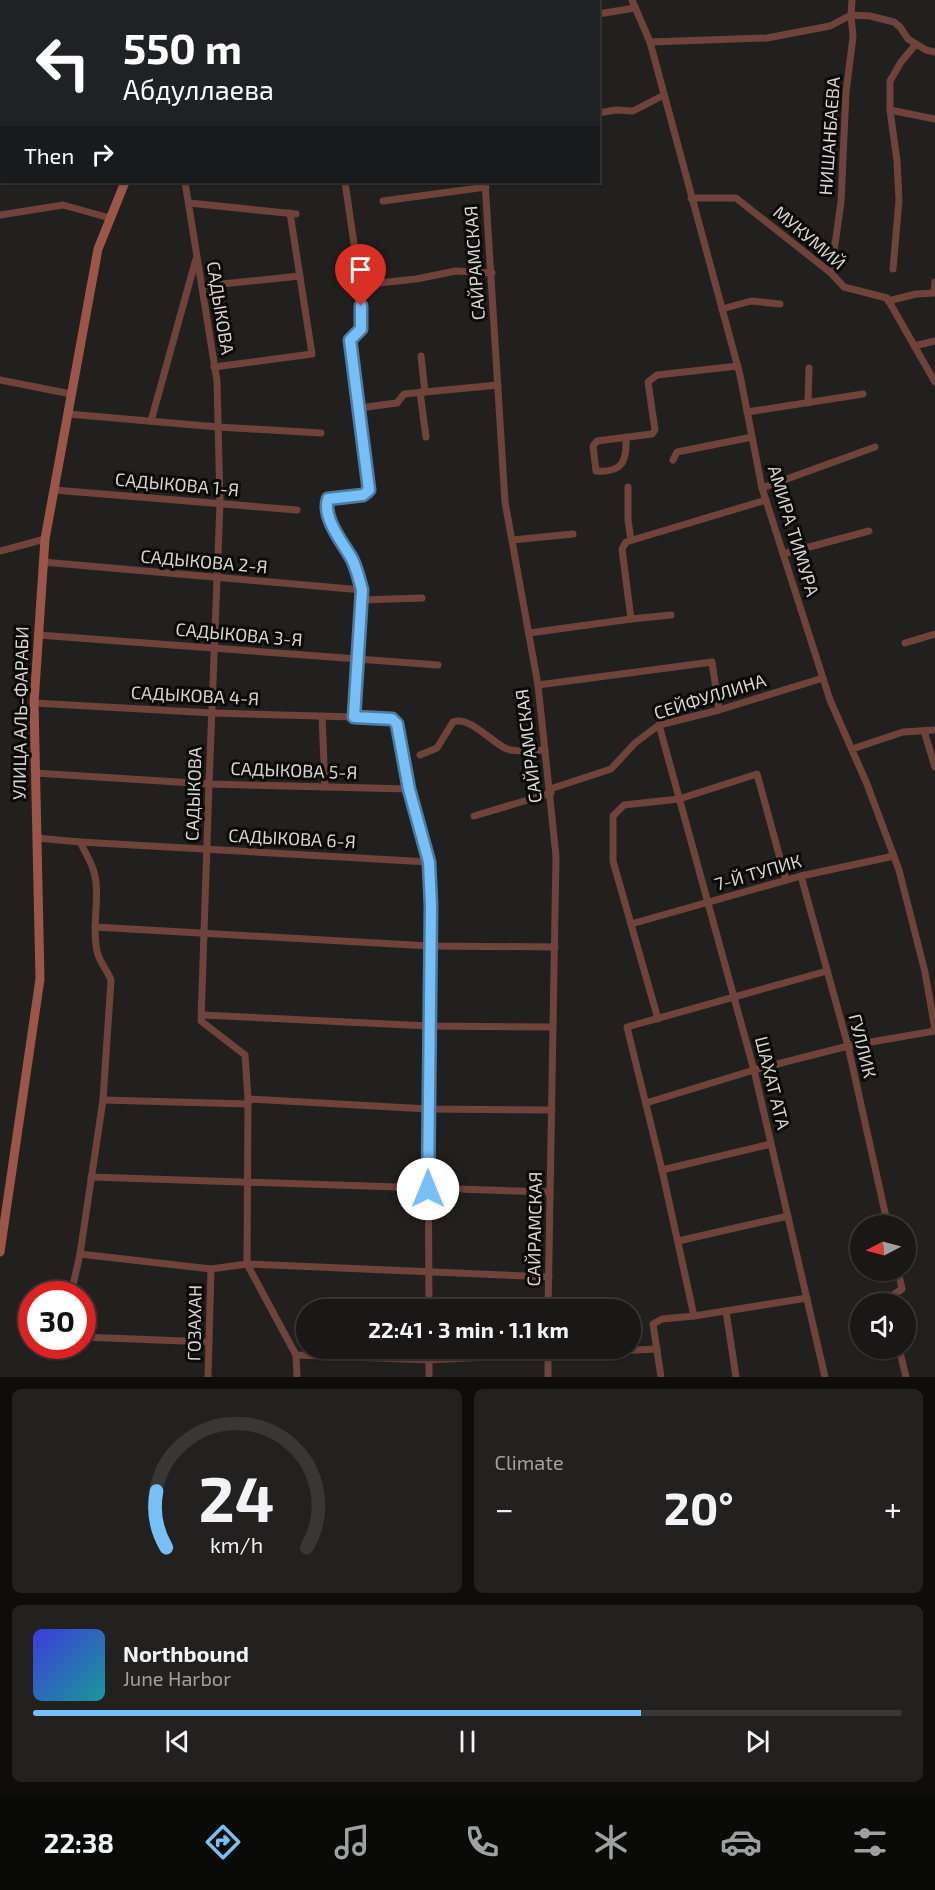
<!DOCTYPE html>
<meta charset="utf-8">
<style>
:root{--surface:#1a1816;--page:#23211f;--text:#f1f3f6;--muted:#9fa0a1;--line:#383735;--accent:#77bff7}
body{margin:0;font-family:"Exo 2",sans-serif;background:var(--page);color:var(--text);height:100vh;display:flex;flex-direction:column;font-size:22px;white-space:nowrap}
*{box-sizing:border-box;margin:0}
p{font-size:20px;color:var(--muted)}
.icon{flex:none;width:33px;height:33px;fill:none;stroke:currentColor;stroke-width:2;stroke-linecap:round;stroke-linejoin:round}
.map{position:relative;height:1377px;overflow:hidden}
.details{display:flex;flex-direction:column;gap:12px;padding:12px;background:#0e0d0c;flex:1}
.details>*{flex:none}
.top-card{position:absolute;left:0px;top:0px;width:600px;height:183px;box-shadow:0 2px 4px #0004,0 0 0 2px var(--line);background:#202124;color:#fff;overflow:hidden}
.needle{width:39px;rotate:264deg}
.controls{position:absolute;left:850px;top:1215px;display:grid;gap:12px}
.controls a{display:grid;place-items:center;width:66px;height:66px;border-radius:50%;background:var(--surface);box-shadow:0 2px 4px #0004,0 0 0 2px var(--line);font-size:30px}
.speed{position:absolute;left:18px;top:1281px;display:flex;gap:12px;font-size:30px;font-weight:700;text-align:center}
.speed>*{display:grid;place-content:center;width:78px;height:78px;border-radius:50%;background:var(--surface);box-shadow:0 2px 4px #0004,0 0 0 2px var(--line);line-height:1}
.speed .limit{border:9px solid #d22;background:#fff;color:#111}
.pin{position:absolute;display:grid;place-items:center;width:51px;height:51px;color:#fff;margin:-62px -26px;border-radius:50% 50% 50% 0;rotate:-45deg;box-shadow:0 0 6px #0007}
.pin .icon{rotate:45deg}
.me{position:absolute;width:66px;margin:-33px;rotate:0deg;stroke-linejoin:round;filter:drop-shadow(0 0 4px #0008)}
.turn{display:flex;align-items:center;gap:21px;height:126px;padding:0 24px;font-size:27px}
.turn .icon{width:78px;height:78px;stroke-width:2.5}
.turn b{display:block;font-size:42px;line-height:51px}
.then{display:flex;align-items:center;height:57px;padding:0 24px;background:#0003;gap:12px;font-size:22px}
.big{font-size:45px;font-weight:700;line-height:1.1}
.details .tile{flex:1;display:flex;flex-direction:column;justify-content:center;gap:9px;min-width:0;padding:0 21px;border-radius:9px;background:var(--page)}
.details .dial{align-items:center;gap:0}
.dial svg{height:156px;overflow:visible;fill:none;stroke:var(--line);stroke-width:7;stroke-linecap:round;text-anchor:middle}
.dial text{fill:var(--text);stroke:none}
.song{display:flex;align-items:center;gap:18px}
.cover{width:72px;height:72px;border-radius:9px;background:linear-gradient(135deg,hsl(240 70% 55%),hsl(180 70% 35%))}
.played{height:6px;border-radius:3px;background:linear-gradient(90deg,var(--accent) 70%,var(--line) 70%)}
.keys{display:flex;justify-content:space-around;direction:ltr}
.heat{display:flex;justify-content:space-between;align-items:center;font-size:33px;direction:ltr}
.details .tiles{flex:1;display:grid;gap:12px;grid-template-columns:1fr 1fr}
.tile:last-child{grid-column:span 2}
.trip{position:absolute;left:296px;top:1299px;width:345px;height:60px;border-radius:30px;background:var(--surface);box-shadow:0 2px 4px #0004,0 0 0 2px var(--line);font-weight:700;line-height:60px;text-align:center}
.dock{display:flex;height:96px;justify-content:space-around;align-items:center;background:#0a0a09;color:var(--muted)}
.dock .icon{width:42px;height:42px}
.dock .current{color:var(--accent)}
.dock b{font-size:27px;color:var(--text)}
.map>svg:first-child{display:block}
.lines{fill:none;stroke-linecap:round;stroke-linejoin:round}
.street{stroke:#6f433a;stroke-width:7}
.secondary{stroke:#9b5647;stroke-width:9}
.route-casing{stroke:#4d7ca1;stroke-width:15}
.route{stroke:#77bff7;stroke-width:10}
.labels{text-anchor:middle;stroke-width:6;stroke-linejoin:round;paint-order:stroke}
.street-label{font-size:18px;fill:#d6d5d3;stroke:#0b0a09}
</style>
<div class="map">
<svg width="935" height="1377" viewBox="0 0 935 1377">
<rect width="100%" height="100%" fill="#22201e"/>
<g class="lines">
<g class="street">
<polyline points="303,0 303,2"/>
<polyline points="418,0 419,2"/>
<polyline points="632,0 650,42 740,375 762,488 830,700 867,784 899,870 925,972 935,1029"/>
<polyline points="64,2 64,0"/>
<polyline points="598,14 635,8"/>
<polyline points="650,42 767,38 830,26 851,15 870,16 894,22 900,27 908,39 926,50 935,52"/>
<polyline points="916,44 901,62 890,81 890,110 935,119"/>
<polyline points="0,57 2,57"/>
<polyline points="890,110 897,161 899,200 893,269"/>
<polyline points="598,113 616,110 633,111 664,95"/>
<polyline points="0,139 2,139"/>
<polyline points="185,182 217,381 220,503 209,784 201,1021 245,1055 248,1099 247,1264 296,1355 297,1377"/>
<polyline points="345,182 360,285 361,326 349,340 368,490 363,496 329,499 327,503 338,537 351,557 358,572 362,590 354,717 391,719 397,724 409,789 429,862 431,907 428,1109 429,1310"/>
<polyline points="485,182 505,502 538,685 556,856 548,1310"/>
<polyline points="691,198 736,198 831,273 844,287 887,298 935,382"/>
<polyline points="383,201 486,187"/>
<polyline points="189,203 296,214"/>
<polyline points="0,215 63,205 110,218"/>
<polyline points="831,273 841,202 846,92 853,37 851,15 852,0"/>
<polyline points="360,285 416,279 456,271 492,273"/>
<polyline points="202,286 300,276"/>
<polyline points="888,301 916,294 934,293 935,282"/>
<polyline points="722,309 751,301 780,304"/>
<polyline points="914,346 935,341"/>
<polyline points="421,356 425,392"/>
<polyline points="214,367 312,354 290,213"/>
<polyline points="0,380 71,394"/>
<polyline points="420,392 426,437"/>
<polyline points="808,403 809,368"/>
<polyline points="359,408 397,403 404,394 498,385"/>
<polyline points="747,412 863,394"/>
<polyline points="68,414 218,427 321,433"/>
<polyline points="151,421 196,259"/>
<path d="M626 437C627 461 623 473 596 471L593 446 597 441 652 434 655 430 648 382 657 375 738 366"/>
<polyline points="673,460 677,452 752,437"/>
<polyline points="628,487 628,520 631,540"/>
<polyline points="762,488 875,447"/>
<polyline points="54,490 297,510"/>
<polyline points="512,540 573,534"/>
<polyline points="0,551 45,539"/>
<polyline points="783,554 869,531"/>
<polyline points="43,562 362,590"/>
<polyline points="362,600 422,598"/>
<polyline points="631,619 671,615"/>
<polyline points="529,633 631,619 622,549 626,542 766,500"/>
<polyline points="38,635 438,665"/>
<polyline points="905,643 935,634"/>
<polyline points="538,685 712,662 719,710"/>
<polyline points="34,703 213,713 354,717"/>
<polyline points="322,716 325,787"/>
<polyline points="659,725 754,1070 825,1377"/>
<polyline points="924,731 935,767"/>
<polyline points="852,749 903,732 935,730"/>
<path d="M420 755 437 748 453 722C469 715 492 743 507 749 518 753 533 750 545 750"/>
<polyline points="35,773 209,784 409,789"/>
<polyline points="550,789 611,769 635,743 659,725 719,710 823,678"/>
<polyline points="474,816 551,793"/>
<polyline points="37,838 80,842 429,862"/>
<polyline points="801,876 848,1046 888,1226"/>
<polyline points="631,924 801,876 894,856"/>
<polyline points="95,927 430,946 555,947"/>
<polyline points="202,1015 429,1026 553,1027"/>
<polyline points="658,1019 613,861 613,816 624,805 679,799 757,774 786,880"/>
<polyline points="248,1099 428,1109 552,1110"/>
<polyline points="103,1100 248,1104"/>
<polyline points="646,1103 754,1070 848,1046 935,1031"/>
<polyline points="662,1170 771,1144"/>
<polyline points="91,1177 550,1192"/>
<polyline points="678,1241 788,1216"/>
<polyline points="80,1254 211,1269 247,1264 549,1277"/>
<path d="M71 1294 80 1254 103 1100 111 980C107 969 99 962 97 951 91 925 101 897 94 872 91 861 85 852 80 842"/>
<polyline points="889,1304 887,1299 902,1289 898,1270"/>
<polyline points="726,1311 736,1377"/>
<polyline points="694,1316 662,1170 627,1027 827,971"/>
<polyline points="82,1337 209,1342"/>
<polyline points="429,1348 429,1377"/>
<polyline points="548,1348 548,1377"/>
<polyline points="899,1348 906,1377"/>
<polyline points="296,1355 429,1360 657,1349"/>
<polyline points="208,1377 211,1269"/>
<polyline points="661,1377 653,1324 662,1319 694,1316 807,1298"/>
</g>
<g class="secondary">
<polyline points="196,2 197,0"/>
<polyline points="0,1252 40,979 34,703 45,539 98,249 125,182"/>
</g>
</g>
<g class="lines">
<g class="route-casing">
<path id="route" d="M361 306V329L350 340 369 490 363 495 328 499C322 518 343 543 352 559 357 569 359 579 362 590L354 717 392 719 397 724 409 789 429 862 431 906 428 1189"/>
</g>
<use href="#route" class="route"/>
</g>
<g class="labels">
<g class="street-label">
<text transform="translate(830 136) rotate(-86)" y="6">НИШАНБАЕВА</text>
<text transform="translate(809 238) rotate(40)" y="6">МУКУМИЙ</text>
<text transform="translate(475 263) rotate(-94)" y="6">САЙРАМСКАЯ</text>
<text transform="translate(220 308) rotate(81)" y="6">САДЫКОВА</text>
<text transform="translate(177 485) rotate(5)" y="6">САДЫКОВА 1-Я</text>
<text transform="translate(793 531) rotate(73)" y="6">АМИРА ТИМУРА</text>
<text transform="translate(204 562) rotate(5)" y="6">САДЫКОВА 2-Я</text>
<text transform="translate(239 635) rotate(5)" y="6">САДЫКОВА 3-Я</text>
<text transform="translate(195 696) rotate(3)" y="6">САДЫКОВА 4-Я</text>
<text transform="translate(710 697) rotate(-17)" y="6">СЕЙФУЛЛИНА</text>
<text transform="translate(21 713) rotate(-89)" y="6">УЛИЦА АЛЬ-ФАРАБИ</text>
<text transform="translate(529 746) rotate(-97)" y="6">САЙРАМСКАЯ</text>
<text transform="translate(294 771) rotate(2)" y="6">САДЫКОВА 5-Я</text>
<text transform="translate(194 794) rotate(-88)" y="6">САДЫКОВА</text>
<text transform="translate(292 839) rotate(3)" y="6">САДЫКОВА 6-Я</text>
<text transform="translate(758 873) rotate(-16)" y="6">7-Й ТУПИК</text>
<text transform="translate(862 1046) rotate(76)" y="6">ГУЛЛИК</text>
<text transform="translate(772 1083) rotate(76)" y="6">ШАХАТ АТА</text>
<text transform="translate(535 1229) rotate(-89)" y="6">САЙРАМСКАЯ</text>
<text transform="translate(195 1323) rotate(-89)" y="6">ГОЗАХАН</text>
</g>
</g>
</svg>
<div class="controls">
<a><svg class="needle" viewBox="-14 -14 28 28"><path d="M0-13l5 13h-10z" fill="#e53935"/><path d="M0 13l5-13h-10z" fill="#9fa0a1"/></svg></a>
<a><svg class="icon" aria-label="sound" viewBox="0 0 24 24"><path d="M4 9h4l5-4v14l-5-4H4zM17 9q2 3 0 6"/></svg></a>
</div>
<div class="speed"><div class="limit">30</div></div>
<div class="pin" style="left:361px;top:306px;background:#d93025"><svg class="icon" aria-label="arrive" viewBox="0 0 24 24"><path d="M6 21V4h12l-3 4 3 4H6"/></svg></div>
<svg class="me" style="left:428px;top:1189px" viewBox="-20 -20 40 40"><circle r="19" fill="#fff"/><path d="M0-13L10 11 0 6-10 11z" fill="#77bff7"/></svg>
<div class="trip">22:41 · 3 min · 1.1 km</div>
<div class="top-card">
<div class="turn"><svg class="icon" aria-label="left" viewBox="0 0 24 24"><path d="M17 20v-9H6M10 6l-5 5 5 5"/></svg><div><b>550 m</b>Абдуллаева</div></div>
<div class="then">Then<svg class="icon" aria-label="right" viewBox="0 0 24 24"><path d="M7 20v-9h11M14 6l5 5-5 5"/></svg></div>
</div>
</div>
<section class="details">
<div class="tiles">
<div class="tile dial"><svg viewBox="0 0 100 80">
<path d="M14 69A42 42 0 1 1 86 69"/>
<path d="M14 69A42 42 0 0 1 9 40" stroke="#77bff7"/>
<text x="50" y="56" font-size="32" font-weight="700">24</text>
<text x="50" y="72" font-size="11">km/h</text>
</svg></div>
<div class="tile"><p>Climate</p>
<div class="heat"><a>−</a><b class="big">20°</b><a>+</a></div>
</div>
<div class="tile">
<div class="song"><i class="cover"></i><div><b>Northbound</b><p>June Harbor</p></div></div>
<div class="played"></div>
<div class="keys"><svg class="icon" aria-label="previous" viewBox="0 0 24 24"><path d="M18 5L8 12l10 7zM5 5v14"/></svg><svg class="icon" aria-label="pause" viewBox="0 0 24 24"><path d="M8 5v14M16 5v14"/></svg><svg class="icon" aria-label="next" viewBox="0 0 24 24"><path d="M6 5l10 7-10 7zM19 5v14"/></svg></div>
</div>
</div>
</section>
<nav class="dock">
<b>22:38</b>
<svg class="icon current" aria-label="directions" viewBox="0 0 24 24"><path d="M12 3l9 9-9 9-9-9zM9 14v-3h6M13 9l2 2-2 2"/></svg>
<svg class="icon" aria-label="music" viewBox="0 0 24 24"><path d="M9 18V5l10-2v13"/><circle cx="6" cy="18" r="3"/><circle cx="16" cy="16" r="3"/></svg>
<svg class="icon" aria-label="phone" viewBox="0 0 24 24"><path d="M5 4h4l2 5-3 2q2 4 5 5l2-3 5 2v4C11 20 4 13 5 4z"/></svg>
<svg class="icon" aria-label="climate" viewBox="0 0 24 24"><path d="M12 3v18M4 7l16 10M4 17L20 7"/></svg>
<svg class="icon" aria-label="car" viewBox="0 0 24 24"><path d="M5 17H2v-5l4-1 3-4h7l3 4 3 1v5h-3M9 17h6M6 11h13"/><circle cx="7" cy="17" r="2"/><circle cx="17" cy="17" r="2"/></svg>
<svg class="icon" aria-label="filters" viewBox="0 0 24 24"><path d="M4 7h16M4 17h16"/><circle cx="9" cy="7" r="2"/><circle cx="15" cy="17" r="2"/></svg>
</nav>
